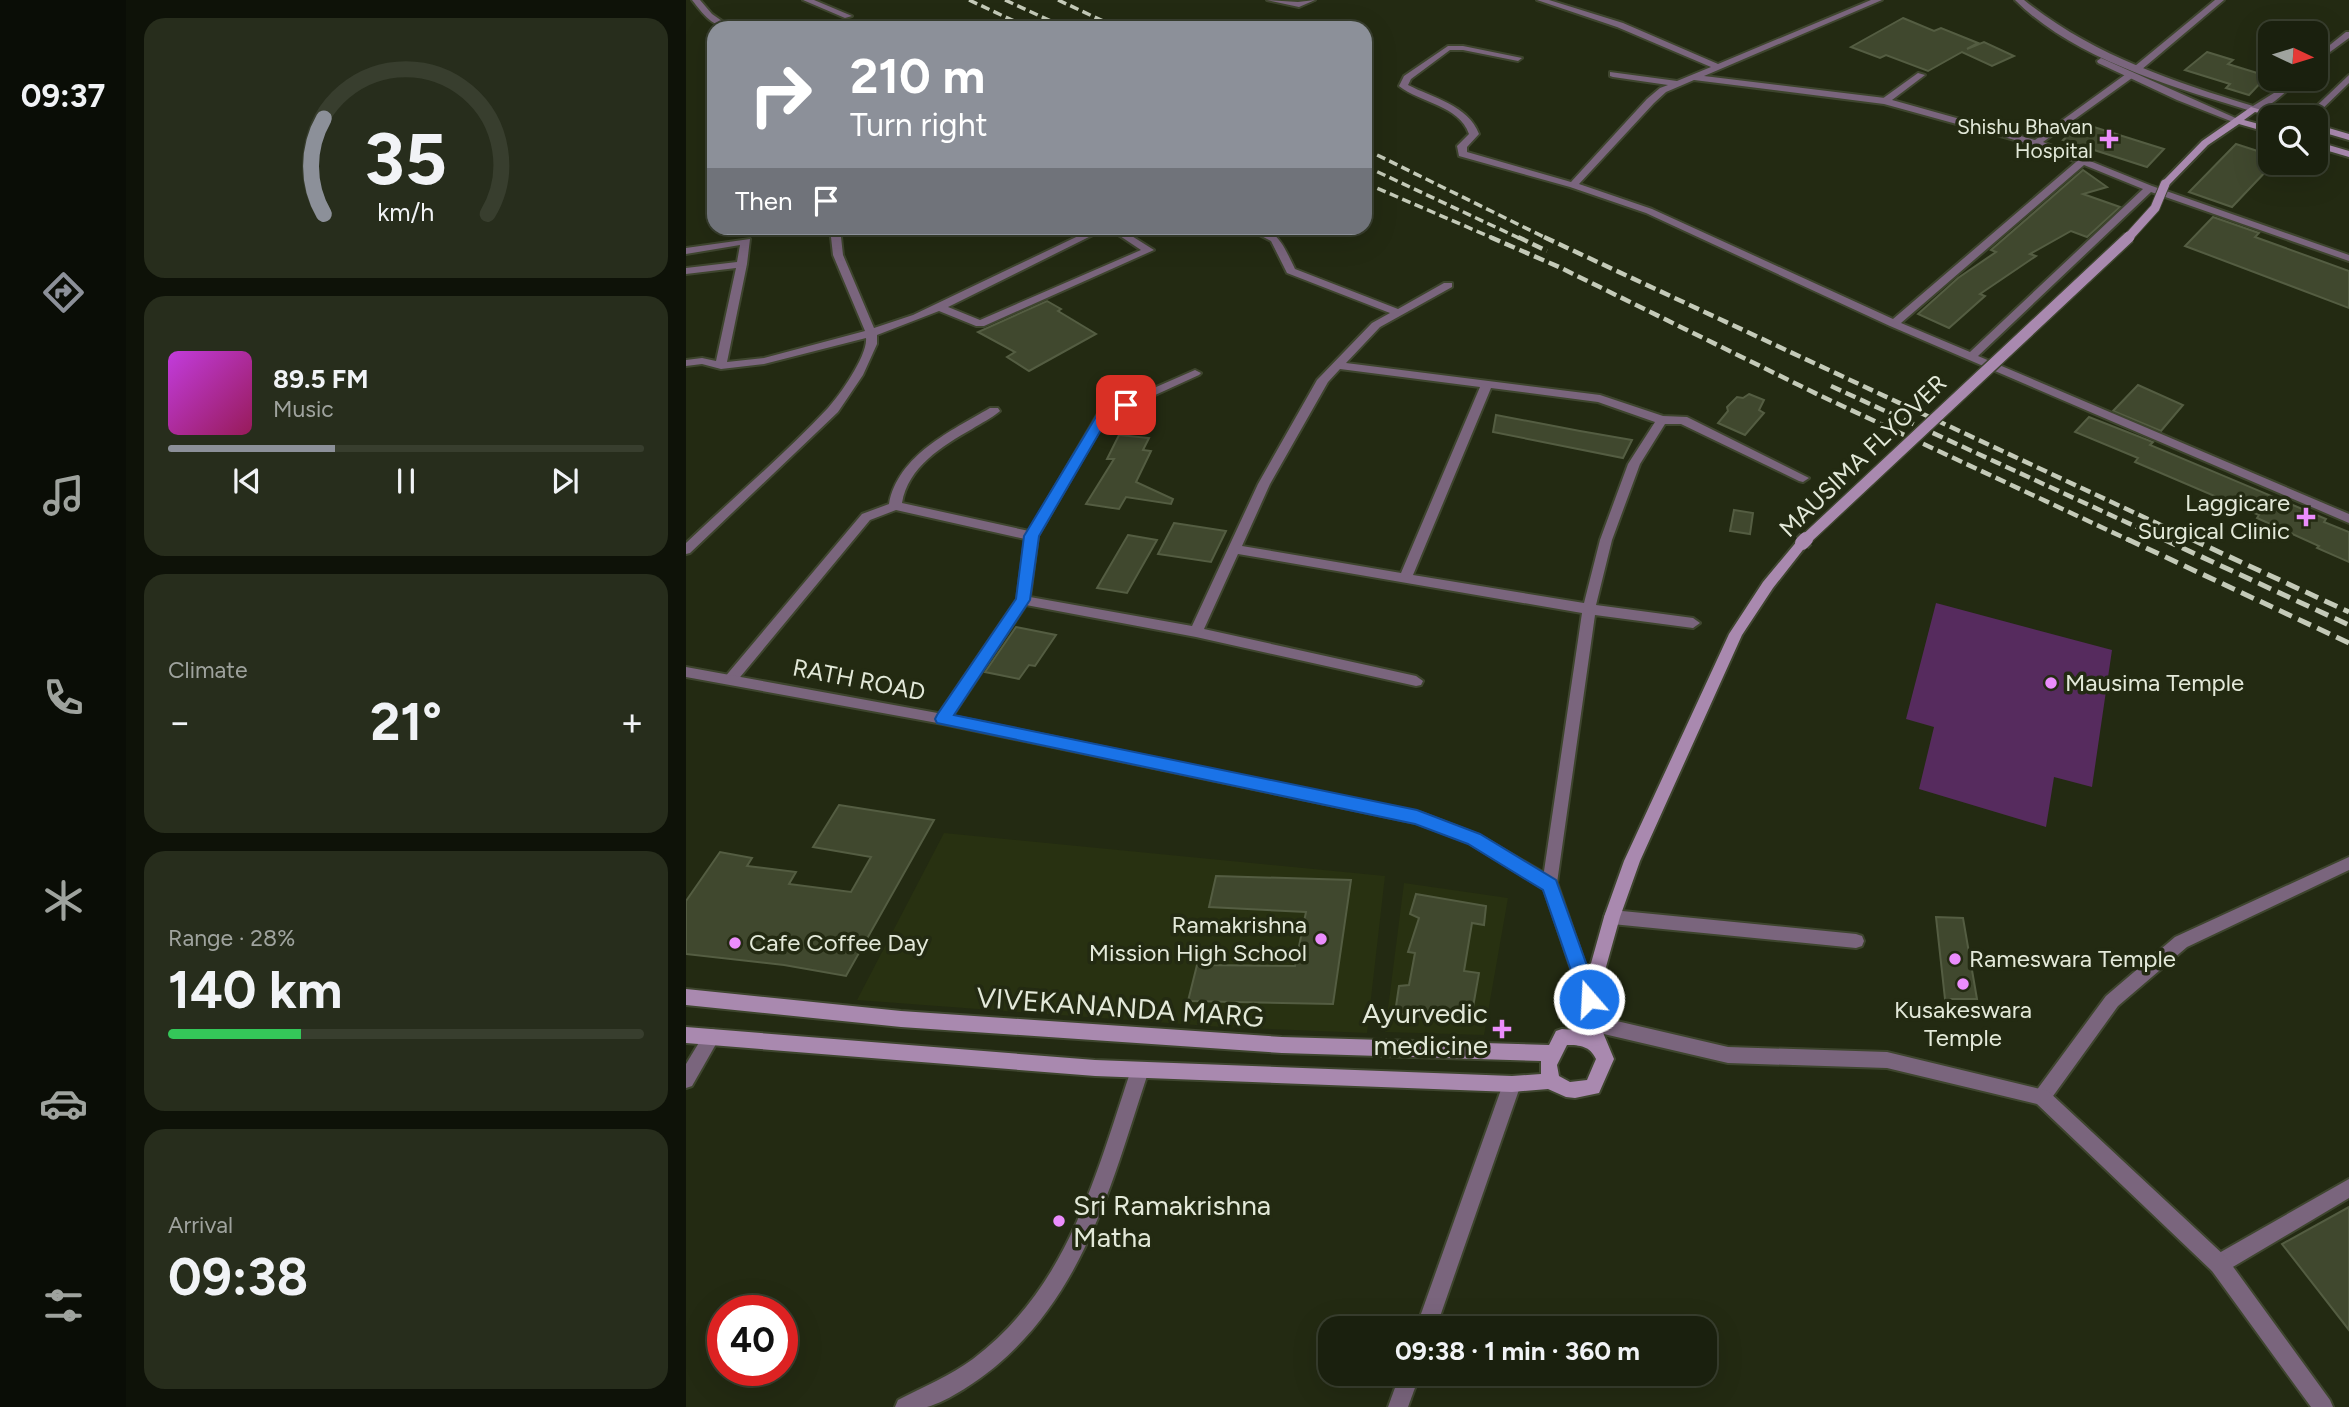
<!DOCTYPE html>
<meta charset="utf-8">
<style>
:root{--surface:#1a200e;--page:#272d1c;--text:#f1f3f6;--muted:#9fa39e;--line:#383e2e;--accent:#8c9099}
body{margin:0;font-family:Figtree,sans-serif;background:var(--page);color:var(--text);height:100vh;display:flex;flex-direction:column;font-size:26px;white-space:nowrap}
*{box-sizing:border-box;margin:0}
p{font-size:23px;color:var(--muted)}
.icon{flex:none;width:38px;height:38px;fill:none;stroke:currentColor;stroke-width:2;stroke-linecap:round;stroke-linejoin:round}
.map{position:relative;flex:1;overflow:hidden}
.drawer{display:flex;flex-direction:column;gap:18px;padding:18px;background:#0e1208;width:560px}
.drawer>*{flex:none}
.banner{position:absolute;left:21px;top:21px;width:665px;height:214px;border-radius:21px;box-shadow:0 7px 28px #0002,0 0 0 2px var(--line);background:#8c9099;color:#fff;overflow:hidden}
.needle{width:46px;rotate:94deg}
.controls{position:absolute;left:1572px;top:21px;display:grid;gap:14px}
.controls a{display:grid;place-items:center;width:70px;height:70px;border-radius:14px;background:var(--surface);box-shadow:0 7px 28px #0002,0 0 0 2px var(--line);font-size:35px}
.speed{position:absolute;left:21px;top:1295px;display:flex;gap:14px;font-size:35px;font-weight:700;text-align:center}
.speed>*{display:grid;place-content:center;width:91px;height:91px;border-radius:50%;background:var(--surface);box-shadow:0 7px 28px #0002,0 0 0 2px var(--line);line-height:1}
.speed .limit{border:10px solid #d22;background:#fff;color:#111}
.pin{position:absolute;display:grid;place-items:center;width:60px;height:60px;color:#fff;margin:-30px;border-radius:14px;box-shadow:0 4px 10px #0006}
.me{position:absolute;width:77px;margin:-38px;rotate:341deg;stroke-linejoin:round;filter:drop-shadow(0 0 5px #0008)}
.turn{display:flex;align-items:center;gap:24px;height:147px;padding:0 28px;font-size:32px}
.turn .icon{width:91px;height:91px;stroke-width:2.5}
.turn b{display:block;font-size:49px;line-height:60px}
.then{display:flex;align-items:center;height:66px;padding:0 28px;background:#0003;gap:14px;font-size:26px}
.big{font-size:52px;font-weight:700;line-height:1.1}
.drawer .card{flex:1;display:flex;flex-direction:column;justify-content:center;gap:10px;min-width:0;padding:0 24px;border-radius:21px;background:var(--page)}
.drawer .dial{align-items:center;gap:0}
.dial svg{height:182px;overflow:visible;fill:none;stroke:var(--line);stroke-width:7;stroke-linecap:round;text-anchor:middle}
.dial text{fill:var(--text);stroke:none}
.song{display:flex;align-items:center;gap:21px}
.cover{width:84px;height:84px;border-radius:10px;background:linear-gradient(135deg,hsl(290 70% 55%),hsl(330 70% 35%))}
.played{height:7px;border-radius:4px;background:linear-gradient(90deg,var(--accent) 35%,var(--line) 35%)}
.keys{display:flex;justify-content:space-around;direction:ltr}
.heat{display:flex;justify-content:space-between;align-items:center;font-size:38px;direction:ltr}
.charge{height:10px;border-radius:5px;background:linear-gradient(90deg,#34c759 28%,var(--line) 0)}
.trip{position:absolute;left:632px;top:1316px;width:399px;height:70px;border-radius:21px;background:var(--surface);box-shadow:0 7px 28px #0002,0 0 0 2px var(--line);font-weight:700;line-height:70px;text-align:center}
main{display:flex;flex:1;min-height:0}
.menu{display:flex;flex-direction:column;width:126px;justify-content:space-around;align-items:center;background:#0a0d06;color:var(--muted)}
.menu .icon{width:49px;height:49px}
.menu .on{color:var(--accent)}
.menu b{font-size:32px;color:var(--text)}
.map>svg:first-child{display:block}
.built{fill:#283111}
.water{fill:#562b5e}
.building{fill:#40482e;stroke:#545d42;stroke-width:2}
.lines{fill:none;stroke-linecap:round;stroke-linejoin:round}
.service-casing{stroke:#3e452e;stroke-width:4}
.minor-casing{stroke:#3e452e;stroke-width:4}
.tertiary-casing{stroke:#3e452e;stroke-width:4}
.secondary-casing{stroke:#3e452e;stroke-width:4}
.service{fill:#7a657d;fill-rule:evenodd}
.minor{fill:#7a657d;fill-rule:evenodd}
.tertiary{fill:#7a657d;fill-rule:evenodd}
.secondary{fill:#a989af;fill-rule:evenodd}
.rail-far2{stroke:#c4cab8;stroke-width:3.5;stroke-dasharray:9 4.5;stroke-linecap:butt}
.rail-far1{stroke:#c4cab8;stroke-width:4.5;stroke-dasharray:11 5;stroke-linecap:butt}
.rail{stroke:#c4cab8;stroke-width:5;stroke-dasharray:14 7;stroke-linecap:butt}
.secondary-bridge-far2-casing{stroke:#3e452e;stroke-width:11;stroke-linecap:butt}
.secondary-bridge-far1-casing{stroke:#3e452e;stroke-width:14;stroke-linecap:butt}
.secondary-bridge-casing{stroke:#3e452e;stroke-width:18;stroke-linecap:butt}
.secondary-bridge-far2{stroke:#a989af;stroke-width:9}
.secondary-bridge-far1{stroke:#a989af;stroke-width:11}
.secondary-bridge{stroke:#a989af;stroke-width:14}
.route{fill:#1a73e8;stroke:#114b97;stroke-width:2}
.poi-dot{fill:#eb8dfc;stroke:#232a12;stroke-width:2.5}
.labels{text-anchor:middle;stroke-width:7;stroke-linejoin:round;paint-order:stroke}
.far-poi-label{font-size:21px;fill:#e3e9d9;stroke:#232a12;text-anchor:end}
.street-label{font-size:24px;fill:#e3e9d9;stroke:#232a12}
.poi-label{font-size:24px;fill:#e3e9d9;stroke:#232a12;text-anchor:start}
.near-street-label{font-size:28px;fill:#e3e9d9;stroke:#232a12}
.near-poi-label{font-size:28px;fill:#e3e9d9;stroke:#232a12;text-anchor:end}
</style>
<main>
<nav class="menu">
<b>09:37</b>
<svg class="icon on" aria-label="directions" viewBox="0 0 24 24"><path d="M12 3l9 9-9 9-9-9zM9 14v-3h6M13 9l2 2-2 2"/></svg>
<svg class="icon" aria-label="music" viewBox="0 0 24 24"><path d="M9 18V5l10-2v13"/><circle cx="6" cy="18" r="3"/><circle cx="16" cy="16" r="3"/></svg>
<svg class="icon" aria-label="phone" viewBox="0 0 24 24"><path d="M5 4h4l2 5-3 2q2 4 5 5l2-3 5 2v4C11 20 4 13 5 4z"/></svg>
<svg class="icon" aria-label="climate" viewBox="0 0 24 24"><path d="M12 3v18M4 7l16 10M4 17L20 7"/></svg>
<svg class="icon" aria-label="car" viewBox="0 0 24 24"><path d="M5 17H2v-5l4-1 3-4h7l3 4 3 1v5h-3M9 17h6M6 11h13"/><circle cx="7" cy="17" r="2"/><circle cx="17" cy="17" r="2"/></svg>
<svg class="icon" aria-label="filters" viewBox="0 0 24 24"><path d="M4 7h16M4 17h16"/><circle cx="9" cy="7" r="2"/><circle cx="15" cy="17" r="2"/></svg>
</nav>
<section class="drawer">
<div class="card dial"><svg viewBox="0 0 100 80">
<path d="M14 69A42 42 0 1 1 86 69"/>
<path d="M14 69A42 42 0 0 1 14 27" stroke="#8c9099"/>
<text x="50" y="56" font-size="32" font-weight="700">35</text>
<text x="50" y="72" font-size="11">km/h</text>
</svg></div>
<div class="card">
<div class="song"><i class="cover"></i><div><b>89.5 FM</b><p>Music</p></div></div>
<div class="played"></div>
<div class="keys"><svg class="icon" aria-label="previous" viewBox="0 0 24 24"><path d="M18 5L8 12l10 7zM5 5v14"/></svg><svg class="icon" aria-label="pause" viewBox="0 0 24 24"><path d="M8 5v14M16 5v14"/></svg><svg class="icon" aria-label="next" viewBox="0 0 24 24"><path d="M6 5l10 7-10 7zM19 5v14"/></svg></div>
</div>
<div class="card"><p>Climate</p>
<div class="heat"><a>−</a><b class="big">21°</b><a>+</a></div>
</div>
<div class="card"><p>Range · 28%</p><b class="big">140 km</b><div class="charge"></div></div>
<div class="card"><p>Arrival</p><b class="big">09:38</b></div>
</section>
<div class="map">
<svg width="1663" height="1407" viewBox="0 0 1663 1407">
<rect width="100%" height="100%" fill="#232a12"/>
<g class="built">
<polygon points="258,833 699,876 681,1033 536,1027 171,1000"/>
<polygon points="718,883 822,898 798,1035 699,1032"/>
</g>
<polygon class="water" points="1250,603 1426,650 1406,787 1368,777 1360,827 1233,789 1248,727 1220,719"/>
<g class="building">
<polygon points="1217,18 1248,31 1255,28 1292,43 1281,49 1298,42 1328,56 1306,66 1276,52 1242,71 1200,55 1194,58 1165,47"/>
<polygon points="1521,52 1547,60 1542,64 1581,76 1563,95 1540,88 1544,84 1499,70"/>
<polygon points="1395,123 1465,145 1478,149 1461,167 1377,140"/>
<polygon points="1550,144 1584,155 1584,167 1546,207 1503,192"/>
<polygon points="1397,170 1421,187 1397,194 1434,207 1401,237 1385,231 1344,254 1350,256 1294,294 1299,296 1263,328 1232,314 1272,278 1310,252 1305,250"/>
<polygon points="1527,217 1573,233 1569,237 1663,271 1663,308 1499,246"/>
<polygon points="361,301 375,309 372,311 410,334 343,371 321,357 329,352 292,332"/>
<polygon points="1452,385 1497,405 1475,431 1427,411"/>
<polygon points="1063,394 1078,400 1073,410 1078,413 1059,435 1032,423 1042,411 1041,407 1051,397 1057,398"/>
<polygon points="810,415 894,431 946,440 937,458 807,432"/>
<polygon points="1403,417 1467,442 1464,445 1640,519 1638,522 1663,532 1663,562 1631,548 1633,546 1571,518 1573,515 1449,462 1452,458 1389,432"/>
<polygon points="433,435 463,438 457,450 465,451 450,482 487,499 485,504 440,497 433,509 400,504 428,459 421,459"/>
<polygon points="1048,510 1067,513 1064,534 1044,531"/>
<polygon points="488,523 540,531 525,562 472,554"/>
<polygon points="442,535 471,540 441,593 411,588"/>
<polygon points="330,627 370,635 349,666 343,665 333,679 299,672"/>
<polygon points="153,805 248,820 160,976 98,965 0,954 0,901 34,852 66,858 61,866 110,872 103,884 165,892 185,857 127,847"/>
<polygon points="530,876 665,880 647,1004 502,1001 511,965 609,966 620,912 523,907"/>
<polygon points="730,894 800,906 798,925 786,923 778,971 793,973 784,1024 709,1013 713,986 723,985 729,953 722,952 733,918 724,914"/>
<polygon points="1250,917 1277,918 1291,999 1259,999"/>
<polygon points="1663,1207 1663,1330 1596,1244"/>
</g>
<g class="lines">
<g class="service-casing">
<g id="service">
<polygon points="1232,73 1239,75 1202,103 1196,103 1196,99"/>
<polygon points="926,910 1170,934 1176,936 1178,941 1176,946 1170,948 926,924 920,922 918,917 920,912"/>
<polygon points="26,1029 32,1031 34,1037 6,1086 0,1088 0,1064 20,1031"/>
<path d="M454 1062 460 1064 463 1070C427 1178 401 1289 310 1366 293 1380 263 1401 241 1407 232 1407 219 1407 209 1407L212 1400C237 1387 264 1376 287 1359 382 1287 409 1177 445 1070L448 1064Z"/>
</g>
</g>
<g class="minor-casing">
<g id="minor">
<path d="M6 0H14L26 14 46 28C27 28 17 14 6 0Z"/>
<polygon points="117,0 128,0 166,16 159,18"/>
<polygon points="581,0 612,2 629,0 613,7"/>
<path d="M851 0H863L937 23 1032 64 1185 0H1196L1018 76 1199 98 1349 140 1440 74H1446V78L1357 142 1466 186 1663 255V261L1465 192 1292 356 1663 514V523L1204 326 960 213 884 187 773 156 771 146 783 134C773 105 734 103 713 86L718 76 762 46H777L836 58 832 61 777 50H764L725 79 722 85C747 98 782 105 793 134L781 147V152L885 182 961 99 974 88 982 85 927 77 924 76V72L991 81 1025 67 931 27ZM1008 80 1198 104 1347 145 1390 162 1207 319 966 209 893 184 968 103 980 92ZM1398 165 1457 189 1284 352 1215 323Z"/>
<polygon points="1529,0 1538,0 1455,70 1449,70 1449,66"/>
<path d="M144 228H154L157 255 188 328 227 315 409 228H421L262 307 294 320 455 250 422 228H433L468 250 298 326H290L253 311 191 335V344L177 375 152 412 4 553 0 554V543C47 498 98 455 142 408 154 395 182 355 180 338L78 364 35 369 16 364 0 366V360L16 358 30 361 50 268 0 274V268L51 262 54 245 0 254V248L64 239 61 264 41 362 78 358 179 331 147 255Z"/>
<path d="M560 228C591 225 597 245 609 269L712 309 758 283H766V287L694 327 660 363 914 395 977 416 1001 417 1123 478 1117 482 1113 481 995 424H979L954 464 926 540 910 605 1007 618 1014 623 1007 628 909 615 870 890 864 892 858 890 856 885 896 613 552 554 518 629 730 676 737 681 735 685 730 686 510 637 340 605 262 723H252L250 719 252 715 331 599 339 539 210 510 184 520 50 682H40L38 678 176 514 203 504C212 455 265 431 304 408H312L314 411C306 418 295 423 286 429 256 446 222 467 216 503L343 531 413 412 509 370 515 373 513 375 421 417 352 536 344 597 506 626 572 484 631 380 686 323 704 313 601 273 585 241ZM654 369 794 387 715 573 556 546 584 484 642 382ZM805 388 912 402 969 422 942 464 914 540 898 603 727 575Z"/>
<polygon points="1663,857 1663,870 1501,947 1432,1006 1362,1103 1356,1105 1350,1103 1347,1097 1350,1091 1420,996 1489,937"/>
<polygon points="826,1076 832,1078 835,1084 750,1328 730,1328 817,1084 820,1078"/>
<polygon points="1663,1179 1663,1198 1540,1271 1533,1273 1526,1271 1524,1264 1526,1257"/>
<polygon points="714,1374 734,1374 722,1407 702,1407"/>
</g>
</g>
<g class="tertiary-casing">
<g id="tertiary">
<path d="M1329 0H1338C1405 54 1485 81 1567 106L1588 93 1603 79H1612C1601 91 1582 111 1565 111 1487 87 1388 59 1329 0Z"/>
<polygon points="1660,32 1663,32 1663,38 1629,63 1629,57"/>
<polygon points="1415,58 1554,120 1547,122 1491,100 1412,63 1411,61"/>
<polygon points="1663,75 1663,83 1628,117 1619,117"/>
<polygon points="0,667 257,714 736,813 793,835 870,880 911,999 909,1004 903,1007 897,1004 858,889 783,843 730,823 257,724 0,677"/>
<polygon points="905,1015 1042,1047 1201,1052 1362,1091 1540,1257 1644,1400 1647,1407 1625,1407 1526,1271 1351,1104 1201,1068 1042,1063 905,1031 899,1028 897,1023 899,1018"/>
</g>
</g>
<g class="secondary-casing">
<g id="secondary">
<polygon points="1565,107 1600,117 1587,117 1569,112 1558,120 1584,127 1584,133 1553,124 1522,145 1482,186 1476,186 1476,182 1516,141"/>
<polygon points="1629,124 1663,134 1663,140 1629,130"/>
<polygon points="1629,141 1663,151 1663,157 1629,147"/>
<path d="M1116 539 1120 540 1122 543 1120 546 1087 588 1056 635 954 861 934 917 911 999 913 1023 928 1059 913 1093 889 1098 880 1097 862 1089 826 1092 409 1076 0 1043V1027L409 1060 826 1076 855 1074V1061L596 1053 215 1027 0 1005V989L215 1011 596 1037 863 1045 870 1031 876 1029 900 1031 897 1023 895 999 918 917 938 861 1043 634 1077 582 1112 540ZM881 1045C894 1045 904 1046 910 1059L901 1080 884 1082 873 1076 871 1065Z"/>
</g>
</g>
<use href="#service" class="service"/>
<use href="#minor" class="minor"/>
<use href="#tertiary" class="tertiary"/>
<use href="#secondary" class="secondary"/>
<g class="rail-far2">
<polyline points="283,0 343,28"/>
<polyline points="319,0 380,28"/>
<polyline points="372,0 432,28"/>
<polyline points="679,149 862,239"/>
<polyline points="679,166 835,239"/>
<polyline points="679,183 809,239"/>
</g>
<g class="rail-far1">
<polyline points="804,237 873,267 1135,396 1445,541"/>
<polyline points="832,237 861,251"/>
<polyline points="858,237 1509,541"/>
<polyline points="1145,386 1481,541"/>
</g>
<g class="rail">
<polyline points="1441,539 1663,643"/>
<polyline points="1477,539 1663,625"/>
<polyline points="1505,539 1663,612"/>
</g>
<g class="secondary-bridge-far2-casing">
<polyline id="secondary-bridge-far2" points="1441,239 1469,208 1479,184"/>
</g>
<g class="secondary-bridge-far1-casing">
<polyline id="secondary-bridge-far1" points="1118,541 1443,237"/>
</g>
<g class="secondary-bridge-casing">
<polyline id="secondary-bridge" points="1116,543 1120,539"/>
</g>
<use href="#secondary-bridge-far2" class="secondary-bridge-far2"/>
<use href="#secondary-bridge-far1" class="secondary-bridge-far1"/>
<use href="#secondary-bridge" class="secondary-bridge"/>
</g>
<polygon class="route" points="440,401 447,405 422,418 353,536 344,600 268,715 731,810 794,834 870,880 913,999 910,1005 903,1007 897,1005 857,890 782,844 729,824 251,723 249,719 251,715 330,599 338,536 411,415"/>
<g class="poi-dot">
<path d="M1419.5 128.5h7v7h7v7h-7v7h-7v-7h-7v-7h7z"/>
<path d="M1616.5 506.5h7v7h7v7h-7v7h-7v-7h-7v-7h7z"/>
<circle cx="1365" cy="683" r="7"/>
<circle cx="635" cy="939" r="7"/>
<circle cx="49" cy="943" r="7"/>
<circle cx="1269" cy="959" r="7"/>
<circle cx="1277" cy="984" r="7"/>
<path d="M812.5 1018.5h7v7h7v7h-7v7h-7v-7h-7v-7h7z"/>
<circle cx="373" cy="1221" r="7"/>
</g>
<g class="labels">
<g class="far-poi-label">
<text x="1407" y="134">Shishu Bhavan<tspan x="1407" dy="24">Hospital</tspan></text>
</g>
<g class="street-label">
<text transform="translate(1177 456) rotate(-44)" y="8">MAUSIMA FLYOVER</text>
<text transform="translate(173 680) rotate(11)" y="8">RATH ROAD</text>
</g>
<g class="poi-label">
<text x="1604" y="511" text-anchor="end">Laggicare<tspan x="1604" dy="28">Surgical Clinic</tspan></text>
<text x="1379" y="691">Mausima Temple</text>
<text x="621" y="933" text-anchor="end">Ramakrishna<tspan x="621" dy="28">Mission High School</tspan></text>
<text x="63" y="951">Cafe Coffee Day</text>
<text x="1283" y="967">Rameswara Temple</text>
<text x="1277" y="1018" text-anchor="middle">Kusakeswara<tspan x="1277" dy="28">Temple</tspan></text>
</g>
<g class="near-street-label">
<text transform="translate(434 1007) rotate(4)" y="10">VIVEKANANDA MARG</text>
</g>
<g class="near-poi-label">
<text x="802" y="1023">Ayurvedic<tspan x="802" dy="32">medicine</tspan></text>
<text x="387" y="1215" text-anchor="start">Sri Ramakrishna<tspan x="387" dy="32">Matha</tspan></text>
</g>
</g>
</svg>
<div class="controls">
<a><svg class="needle" viewBox="-14 -14 28 28"><path d="M0-13l5 13h-10z" fill="#e53935"/><path d="M0 13l5-13h-10z" fill="#9fa39e"/></svg></a>
<a><svg class="icon" aria-label="search" viewBox="0 0 24 24"><circle cx="10" cy="10" r="6"/><path d="M15 15l6 6"/></svg></a>
</div>
<div class="speed"><div class="limit">40</div></div>
<div class="pin" style="left:440px;top:405px;background:#d93025"><svg class="icon" aria-label="arrive" viewBox="0 0 24 24"><path d="M6 21V4h12l-3 4 3 4H6"/></svg></div>
<svg class="me" style="left:903px;top:999px" viewBox="-20 -20 40 40"><circle r="17" fill="#1a73e8" stroke="#fff" stroke-width="3"/><path d="M0-11L8 9 0 5-8 9z" fill="#fff"/></svg>
<div class="trip">09:38 · 1 min · 360 m</div>
<div class="banner">
<div class="turn"><svg class="icon" aria-label="right" viewBox="0 0 24 24"><path d="M7 20v-9h11M14 6l5 5-5 5"/></svg><div><b>210 m</b>Turn right</div></div>
<div class="then">Then<svg class="icon" aria-label="arrive" viewBox="0 0 24 24"><path d="M6 21V4h12l-3 4 3 4H6"/></svg></div>
</div>
</div>
</main>
